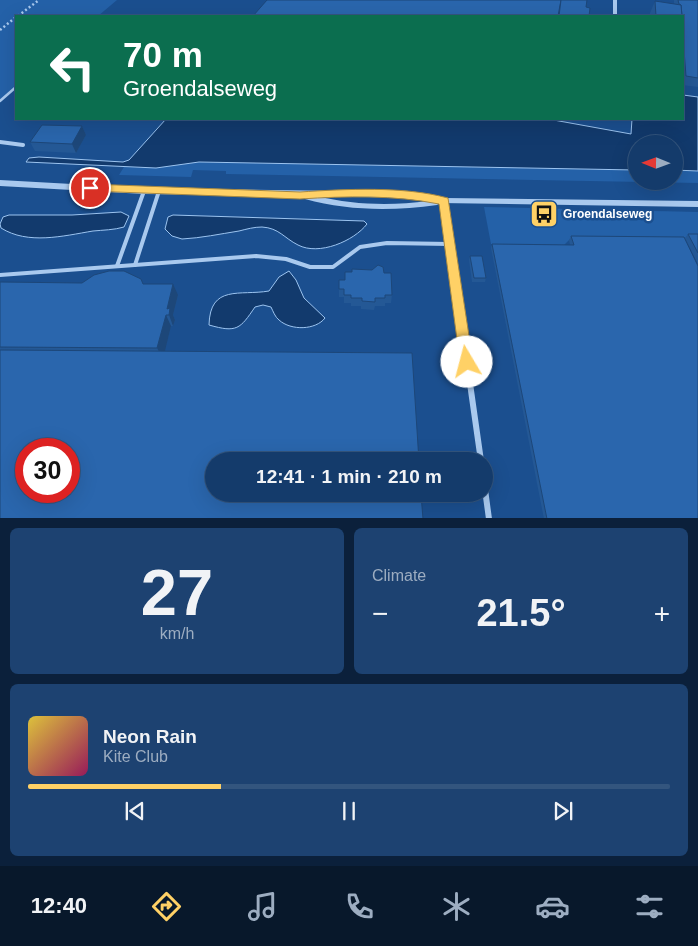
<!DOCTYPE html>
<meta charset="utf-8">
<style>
:root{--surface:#143b6b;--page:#1d4271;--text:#f1f3f6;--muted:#9dadc1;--line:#33557e;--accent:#ffd166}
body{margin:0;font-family:Helvetica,sans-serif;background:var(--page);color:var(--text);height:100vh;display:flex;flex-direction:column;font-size:19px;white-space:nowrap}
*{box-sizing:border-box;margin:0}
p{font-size:16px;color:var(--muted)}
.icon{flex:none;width:28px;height:28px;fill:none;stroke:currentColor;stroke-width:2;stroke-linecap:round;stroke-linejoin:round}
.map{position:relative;height:518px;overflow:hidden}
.panel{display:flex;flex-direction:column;gap:10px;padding:10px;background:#0b203b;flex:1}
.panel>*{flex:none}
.banner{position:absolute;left:15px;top:15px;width:669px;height:105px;border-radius:0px;box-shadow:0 5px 20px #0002,0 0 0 1px var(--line);background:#0b6e4f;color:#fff;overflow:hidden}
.needle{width:32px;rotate:271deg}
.controls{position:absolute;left:628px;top:135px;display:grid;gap:10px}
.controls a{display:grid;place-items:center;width:55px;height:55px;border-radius:50%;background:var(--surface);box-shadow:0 5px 20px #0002,0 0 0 1px var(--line);font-size:25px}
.speed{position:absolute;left:15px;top:438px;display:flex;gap:10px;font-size:25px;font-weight:700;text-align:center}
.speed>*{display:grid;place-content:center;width:65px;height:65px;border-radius:50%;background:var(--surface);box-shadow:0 5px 20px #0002,0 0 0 1px var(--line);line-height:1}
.speed .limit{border:8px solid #d22;background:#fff;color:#111}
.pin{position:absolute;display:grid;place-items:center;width:42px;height:42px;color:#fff;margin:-21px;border:2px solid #fff;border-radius:50%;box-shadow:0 1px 5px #0007}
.me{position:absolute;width:55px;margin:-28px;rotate:352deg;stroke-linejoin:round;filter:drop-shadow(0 0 4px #0008)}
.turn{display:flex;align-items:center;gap:18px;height:105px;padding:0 25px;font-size:22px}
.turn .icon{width:65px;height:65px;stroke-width:2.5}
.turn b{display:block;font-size:35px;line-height:42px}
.big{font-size:38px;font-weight:700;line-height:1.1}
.panel .tile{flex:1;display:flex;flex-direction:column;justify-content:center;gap:8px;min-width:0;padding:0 18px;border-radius:8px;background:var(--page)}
.panel .dial{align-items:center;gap:0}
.dial b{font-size:65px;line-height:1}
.song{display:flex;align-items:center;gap:15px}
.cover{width:60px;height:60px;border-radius:8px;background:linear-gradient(135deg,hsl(50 70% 55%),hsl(330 70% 35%))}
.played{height:5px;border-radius:2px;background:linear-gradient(90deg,var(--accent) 30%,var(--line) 30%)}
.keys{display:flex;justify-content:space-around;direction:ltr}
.heat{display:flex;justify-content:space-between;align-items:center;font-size:28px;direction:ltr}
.panel .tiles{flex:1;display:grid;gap:10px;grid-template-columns:1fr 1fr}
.tile:last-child{grid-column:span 2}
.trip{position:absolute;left:205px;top:452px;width:288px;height:50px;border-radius:25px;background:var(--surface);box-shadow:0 5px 20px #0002,0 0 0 1px var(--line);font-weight:700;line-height:50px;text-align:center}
.tab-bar{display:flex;height:80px;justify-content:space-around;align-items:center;background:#08182b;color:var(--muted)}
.tab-bar .icon{width:35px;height:35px}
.tab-bar .current{color:var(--accent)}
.tab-bar b{font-size:22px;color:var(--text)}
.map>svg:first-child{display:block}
.green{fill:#2461a8}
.water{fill:#123a6d;stroke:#9cc4f0}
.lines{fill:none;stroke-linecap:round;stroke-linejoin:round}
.path{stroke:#a9c9ee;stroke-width:2.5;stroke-dasharray:2 2.5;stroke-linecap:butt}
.service-far1{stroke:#a9c9ee;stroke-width:2.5}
.service{stroke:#a9c9ee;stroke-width:4}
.minor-far2{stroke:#a9c9ee;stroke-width:4}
.minor-far1{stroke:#a9c9ee;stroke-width:4.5}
.minor{stroke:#a9c9ee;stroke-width:6}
.tertiary{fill:#a9c9ee;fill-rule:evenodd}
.wall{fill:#245895}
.shaded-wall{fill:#1d4779}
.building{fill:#2a66ad;stroke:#1d4779;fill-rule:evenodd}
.route{fill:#ffd166;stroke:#a68842}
.labels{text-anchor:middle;stroke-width:5;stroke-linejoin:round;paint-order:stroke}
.poi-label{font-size:12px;font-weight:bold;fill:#fff;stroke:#1b4f8f;text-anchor:start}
</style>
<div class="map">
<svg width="698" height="519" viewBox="0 0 698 519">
<rect width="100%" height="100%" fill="#1b4f8f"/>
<g class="green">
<polygon points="0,0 117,0 98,16 16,16 16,86 0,100"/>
<polygon points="199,162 636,170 636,181 674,181 674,170 698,171 698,183 226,174 226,171 193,170 191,177 119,175 124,167 156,168"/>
<polygon points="484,207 698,212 698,239 570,239 564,245 491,244"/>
</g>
<g class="water">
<polygon points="683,95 698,97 698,171 674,170 674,144 636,144 636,170 199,162 156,168 26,162 29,158 39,157 123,162 129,160 166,119 548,119 631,134 632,119 682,119"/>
<path d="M121 212 129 216 124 227C114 230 103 230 93 231 63 236 28 245 1 228L0 224 3 217 9 215H72Z"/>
<path d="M173 215 364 221 367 224C354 241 319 256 298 245 284 238 279 228 262 227 254 227 247 229 239 231 220 234 201 238 182 239L172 236 165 229 168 217Z"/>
<path d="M289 271 296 280 304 298 325 318C316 330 291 331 279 320 275 317 273 311 271 307L263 305 255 307C240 329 237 333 209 325 210 284 240 296 269 291L279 277Z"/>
</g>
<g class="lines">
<g class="path">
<polyline points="18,16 39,0"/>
<polyline points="0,30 16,17"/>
</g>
<polyline class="service-far1" points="0,101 16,87"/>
<g class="service">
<polyline points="0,142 23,145"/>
<polyline points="135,265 159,191"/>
<polyline points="117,266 144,191"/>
<polyline points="0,275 256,256 286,259 310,267 333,267 360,247 387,243 450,244"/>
</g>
<polyline class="minor-far2" points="615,0 615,16"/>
<polyline class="minor-far1" points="444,201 458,300"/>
<g class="minor">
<polyline points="458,299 481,461"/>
<polyline points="484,482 489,519"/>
</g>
<path class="tertiary" d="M0 180 144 188 414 192 444 198 698 201V207L440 203 437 205C393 211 348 211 305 199V196L144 194 0 186ZM317 196 414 198 428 201C391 206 353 205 317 196Z"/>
</g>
<g class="wall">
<polygon points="674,0 698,0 698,87 682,85 682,16 650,16 650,13 655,1 674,4"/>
<polygon points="82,126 86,135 76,153 35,151 30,142"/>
<polygon points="688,234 698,234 698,264 685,238"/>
<polygon points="571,236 698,519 544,519 491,248 492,244 570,245 569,240"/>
<polygon points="470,256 486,278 485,282 472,282 469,260"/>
<polygon points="384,273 392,295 391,303 385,303 385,306 375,306 374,310 361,309 361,306 351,306 351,303 344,303 344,297 339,297 339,289 345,280"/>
<polygon points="0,282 143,284 178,295 173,315 175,320 173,326 171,326 164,352 0,519"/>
</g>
<g class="shaded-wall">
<polygon points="82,126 86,135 76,153 72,144"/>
<polygon points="173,284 178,295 173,315 175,320 173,326 169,315 167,309"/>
<polygon points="166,315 171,326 163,359 157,348"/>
</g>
<g class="building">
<polygon points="267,0 561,0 558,16 253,16"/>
<polygon points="561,0 587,0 586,7 590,8 589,16 559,16"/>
<polygon points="678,0 698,0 698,78 686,76 684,50 682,50 682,38 684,34 682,16 681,5 679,4"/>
<polygon points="655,1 681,5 682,16 656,16"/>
<polygon points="682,21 684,34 682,34"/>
<polygon points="42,125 82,126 72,144 30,142"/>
<polygon points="688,234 698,234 698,253"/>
<polygon points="571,236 684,237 698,266 698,519 547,519 492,244 574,245"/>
<polygon points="470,256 482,256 486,278 474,278"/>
<polygon points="378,265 383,267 384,273 391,273 392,295 385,295 385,298 375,298 375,302 362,301 362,298 351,298 351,295 344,295 344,289 339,289 339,280 345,280 345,272 352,272 352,269 372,270"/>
<polygon points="109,271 124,271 141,279 143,284 173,284 167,309 170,308 169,315 166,315 157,348 0,347 0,282 82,283 94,275"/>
<path d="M0 350 412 353 419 461H214V494H421L423 519H0ZM26 449H69V491H26Z"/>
</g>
<path class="route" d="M90 184 300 192C346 189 404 186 448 198L473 362 471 366 467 368 462 366 460 362 439 204C394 195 346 196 300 199L90 191 85 188Z"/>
<defs>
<g id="bus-square" transform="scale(1.4375)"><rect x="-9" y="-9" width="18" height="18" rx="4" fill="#ffd166" stroke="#1b4f8f"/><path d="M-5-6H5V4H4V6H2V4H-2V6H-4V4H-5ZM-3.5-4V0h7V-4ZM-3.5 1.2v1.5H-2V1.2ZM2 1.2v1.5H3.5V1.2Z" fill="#111"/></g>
</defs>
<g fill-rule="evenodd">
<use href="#bus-square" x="544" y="214"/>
</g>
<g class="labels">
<g class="poi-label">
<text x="563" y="218">Groendalseweg</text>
</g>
</g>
</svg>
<div class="controls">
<a><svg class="needle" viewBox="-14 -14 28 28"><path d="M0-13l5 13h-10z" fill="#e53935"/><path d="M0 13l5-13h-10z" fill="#9dadc1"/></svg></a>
</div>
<div class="speed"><div class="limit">30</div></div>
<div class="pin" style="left:90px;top:188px;background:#d93025"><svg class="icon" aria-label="arrive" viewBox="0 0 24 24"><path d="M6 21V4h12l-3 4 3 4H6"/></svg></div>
<svg class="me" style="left:467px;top:362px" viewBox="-20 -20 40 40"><circle r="19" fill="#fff"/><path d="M0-13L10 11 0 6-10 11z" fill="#ffd166"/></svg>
<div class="trip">12:41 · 1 min · 210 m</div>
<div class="banner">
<div class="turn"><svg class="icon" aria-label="left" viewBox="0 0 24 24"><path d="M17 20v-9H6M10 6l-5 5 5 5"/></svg><div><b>70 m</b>Groendalseweg</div></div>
</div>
</div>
<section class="panel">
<div class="tiles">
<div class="tile dial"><b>27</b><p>km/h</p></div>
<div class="tile"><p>Climate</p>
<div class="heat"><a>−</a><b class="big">21.5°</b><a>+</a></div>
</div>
<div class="tile">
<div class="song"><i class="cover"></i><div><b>Neon Rain</b><p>Kite Club</p></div></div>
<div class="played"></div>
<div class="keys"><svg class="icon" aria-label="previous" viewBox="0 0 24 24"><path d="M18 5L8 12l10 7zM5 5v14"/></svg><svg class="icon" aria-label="pause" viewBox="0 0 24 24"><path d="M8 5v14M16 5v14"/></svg><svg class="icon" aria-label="next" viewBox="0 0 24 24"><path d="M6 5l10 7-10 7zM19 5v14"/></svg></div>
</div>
</div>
</section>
<nav class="tab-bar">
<b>12:40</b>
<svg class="icon current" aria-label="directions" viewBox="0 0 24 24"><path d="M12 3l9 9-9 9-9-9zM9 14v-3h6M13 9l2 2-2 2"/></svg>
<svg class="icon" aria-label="music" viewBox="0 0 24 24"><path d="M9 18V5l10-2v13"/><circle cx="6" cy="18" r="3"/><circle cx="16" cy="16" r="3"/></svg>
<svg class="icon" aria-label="phone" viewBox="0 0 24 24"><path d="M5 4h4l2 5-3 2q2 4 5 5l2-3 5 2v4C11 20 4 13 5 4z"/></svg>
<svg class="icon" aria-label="climate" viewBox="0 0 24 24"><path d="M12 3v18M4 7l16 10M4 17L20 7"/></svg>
<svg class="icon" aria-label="car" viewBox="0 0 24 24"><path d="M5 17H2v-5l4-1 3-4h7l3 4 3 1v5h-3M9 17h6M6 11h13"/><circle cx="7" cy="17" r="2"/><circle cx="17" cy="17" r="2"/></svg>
<svg class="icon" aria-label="filters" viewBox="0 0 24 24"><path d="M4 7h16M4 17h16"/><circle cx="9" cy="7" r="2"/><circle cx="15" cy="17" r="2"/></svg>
</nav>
